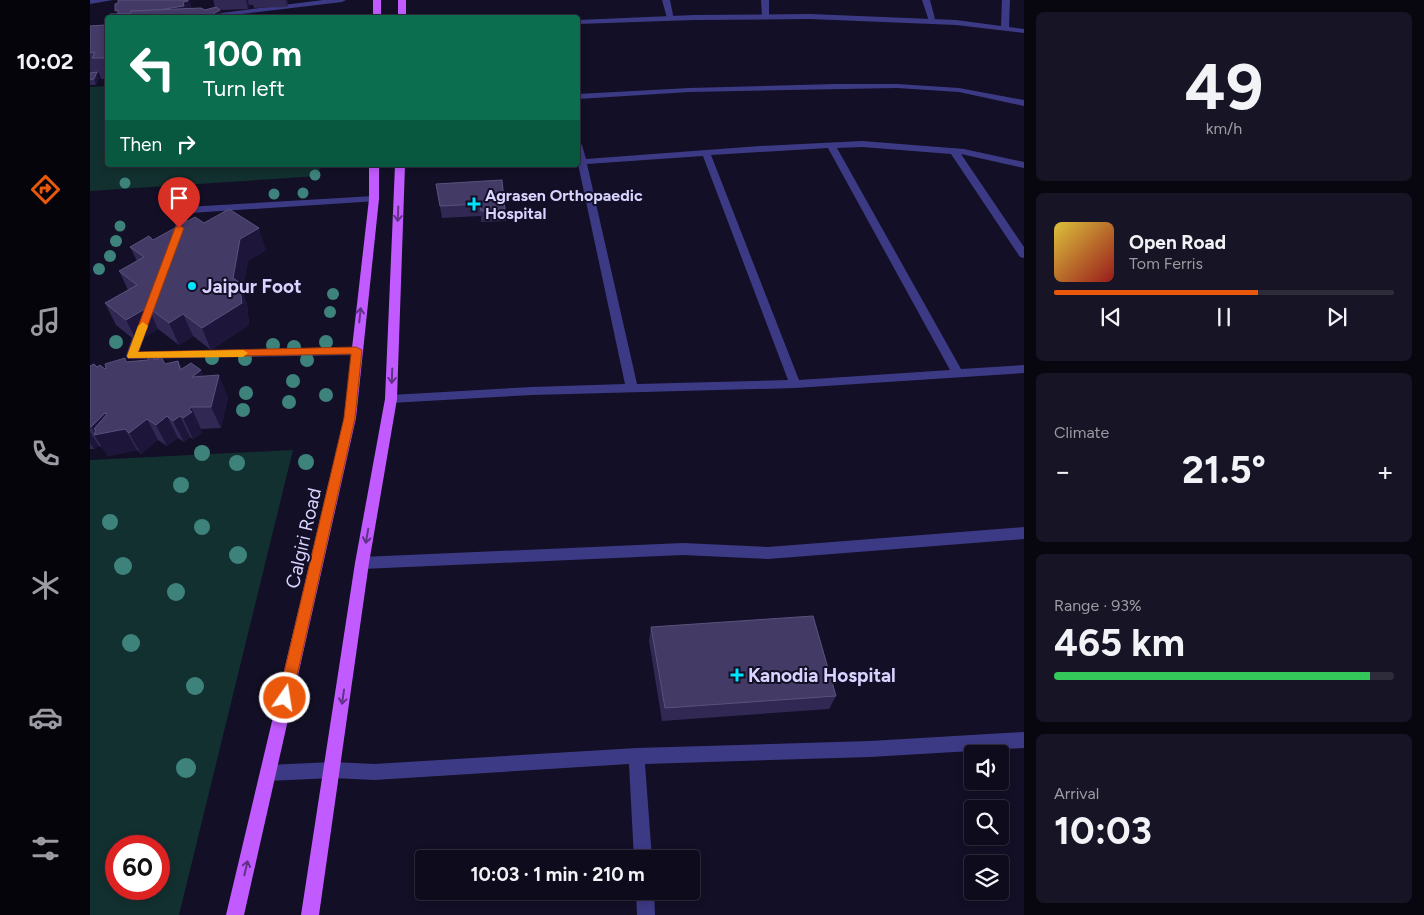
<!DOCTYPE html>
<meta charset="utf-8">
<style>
:root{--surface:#0e0b1c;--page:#171425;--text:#f1f3f6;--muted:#9b9ba3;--line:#2e2b3b;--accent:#ea580c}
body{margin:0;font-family:Figtree,sans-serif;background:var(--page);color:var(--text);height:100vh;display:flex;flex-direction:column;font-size:19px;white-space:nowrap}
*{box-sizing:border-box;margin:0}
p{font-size:16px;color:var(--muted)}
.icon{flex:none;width:28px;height:28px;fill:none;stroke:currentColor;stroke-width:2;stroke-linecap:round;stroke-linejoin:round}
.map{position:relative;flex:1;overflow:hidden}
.sheet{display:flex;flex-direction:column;gap:12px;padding:12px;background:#08060f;width:400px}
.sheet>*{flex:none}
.guide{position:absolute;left:15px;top:15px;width:475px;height:152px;border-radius:5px;box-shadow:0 2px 8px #0003,0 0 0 1px var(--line);background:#0b6e4f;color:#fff;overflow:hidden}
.controls{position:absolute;left:874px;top:745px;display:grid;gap:10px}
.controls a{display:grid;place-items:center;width:45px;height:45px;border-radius:5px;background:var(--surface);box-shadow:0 2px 8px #0003,0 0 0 1px var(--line);font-size:25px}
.speed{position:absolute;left:15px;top:835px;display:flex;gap:10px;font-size:25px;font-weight:700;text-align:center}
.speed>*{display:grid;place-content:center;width:65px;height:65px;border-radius:50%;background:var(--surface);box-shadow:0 2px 8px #0003,0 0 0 1px var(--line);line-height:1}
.speed .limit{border:8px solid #d22;background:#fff;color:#111}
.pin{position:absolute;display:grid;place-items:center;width:42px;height:42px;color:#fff;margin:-51px -21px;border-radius:50% 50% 50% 0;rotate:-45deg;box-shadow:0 0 5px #0007}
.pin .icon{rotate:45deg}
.me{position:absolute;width:55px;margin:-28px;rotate:13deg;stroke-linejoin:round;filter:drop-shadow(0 0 4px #0008)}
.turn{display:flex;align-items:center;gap:18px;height:105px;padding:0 15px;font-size:22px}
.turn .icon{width:65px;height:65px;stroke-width:2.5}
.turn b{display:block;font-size:35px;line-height:42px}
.then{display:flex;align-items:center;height:48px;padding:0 15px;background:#0003;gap:10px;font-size:19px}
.big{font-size:38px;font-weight:700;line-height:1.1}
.sheet .widget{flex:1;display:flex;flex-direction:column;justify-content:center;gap:8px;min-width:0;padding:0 18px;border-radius:8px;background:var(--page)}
.sheet .dial{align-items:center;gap:0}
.dial b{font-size:65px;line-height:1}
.song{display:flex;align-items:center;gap:15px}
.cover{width:60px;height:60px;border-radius:8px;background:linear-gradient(135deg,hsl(50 70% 55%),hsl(0 70% 35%))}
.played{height:5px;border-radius:2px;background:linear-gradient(90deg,var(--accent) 60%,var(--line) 60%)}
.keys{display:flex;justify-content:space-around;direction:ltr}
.heat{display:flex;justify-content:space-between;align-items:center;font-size:28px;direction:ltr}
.charge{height:8px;border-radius:4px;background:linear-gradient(90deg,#34c759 93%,var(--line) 0)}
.trip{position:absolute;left:325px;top:850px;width:285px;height:50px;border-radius:5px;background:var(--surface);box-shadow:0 2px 8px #0003,0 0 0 1px var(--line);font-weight:700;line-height:50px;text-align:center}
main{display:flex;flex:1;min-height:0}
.tabs{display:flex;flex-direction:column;width:90px;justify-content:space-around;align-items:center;background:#06040b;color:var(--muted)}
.tabs .icon{width:35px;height:35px}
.tabs .selected{color:var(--accent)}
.tabs b{font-size:22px;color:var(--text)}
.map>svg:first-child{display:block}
.green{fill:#12302f;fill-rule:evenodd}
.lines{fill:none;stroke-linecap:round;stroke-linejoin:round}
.service{fill:#3d3a85;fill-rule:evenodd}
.pedestrian{fill:#3d3a85;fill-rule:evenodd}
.minor{fill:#3d3a85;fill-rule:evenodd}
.tertiary{fill:#3d3a85;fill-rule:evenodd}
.primary{fill:#c25bff;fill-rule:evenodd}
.tree{fill:#3d827b}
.wall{fill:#312854}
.shaded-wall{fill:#1d163a}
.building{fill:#433a66;stroke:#5a527e}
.oneway{stroke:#623188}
.route{fill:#ea580c;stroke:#983908}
.slow{fill:#f59e0b}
.poi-dot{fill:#00e5ff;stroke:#130f26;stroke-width:2}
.labels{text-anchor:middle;stroke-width:4;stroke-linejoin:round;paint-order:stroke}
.far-poi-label{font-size:16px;font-weight:bold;fill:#d9d4ff;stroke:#130f26;text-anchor:start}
.poi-label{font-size:19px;font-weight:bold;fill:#d9d4ff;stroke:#130f26;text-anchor:start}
.street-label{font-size:19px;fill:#d9d4ff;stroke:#130f26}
</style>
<main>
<nav class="tabs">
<b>10:02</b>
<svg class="icon selected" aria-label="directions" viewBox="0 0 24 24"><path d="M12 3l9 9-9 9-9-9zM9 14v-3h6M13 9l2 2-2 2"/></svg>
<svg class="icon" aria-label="music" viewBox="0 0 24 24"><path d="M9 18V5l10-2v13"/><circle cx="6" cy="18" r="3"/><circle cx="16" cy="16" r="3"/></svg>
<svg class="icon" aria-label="phone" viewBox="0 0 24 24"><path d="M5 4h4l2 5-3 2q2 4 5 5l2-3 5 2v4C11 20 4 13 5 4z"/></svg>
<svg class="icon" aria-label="climate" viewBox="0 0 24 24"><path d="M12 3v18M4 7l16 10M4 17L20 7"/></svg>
<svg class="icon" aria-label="car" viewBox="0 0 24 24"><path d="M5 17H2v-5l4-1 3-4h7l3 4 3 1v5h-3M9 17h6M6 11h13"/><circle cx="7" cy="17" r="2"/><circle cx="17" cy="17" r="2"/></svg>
<svg class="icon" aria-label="filters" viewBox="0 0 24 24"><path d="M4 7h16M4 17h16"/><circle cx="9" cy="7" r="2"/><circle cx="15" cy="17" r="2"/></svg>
</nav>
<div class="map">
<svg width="934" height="915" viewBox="0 0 934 915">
<rect width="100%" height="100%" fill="#130f26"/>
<g class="green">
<polygon points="17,86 18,165 230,165 229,176 0,191 0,87"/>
<path d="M203 450 89 915H0V460ZM26 846H69V889H26Z"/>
</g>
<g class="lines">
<g class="service">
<polygon points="284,196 287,197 287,201 100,213 89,243 81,243 80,241 91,210 96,207"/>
<polygon points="52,323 58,327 49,352 266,347 272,351 266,355 38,359 36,356 46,327"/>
</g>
<g class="pedestrian">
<polygon points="0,0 23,0 0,4"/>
<polygon points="233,0 256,0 252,2 119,18 92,18"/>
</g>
<g class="minor">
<polygon points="572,0 580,0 584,20 577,18"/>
<polygon points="671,0 679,0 679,18 672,16"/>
<polygon points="832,0 840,0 846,23 839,21"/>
<polygon points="912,0 920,0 919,27 915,29 911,27"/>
<polygon points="745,84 807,84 869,88 934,100 934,106 869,92 807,88 599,92 488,99 488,94 599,88"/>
<path d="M772 141 874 149 934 162V168L871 154 934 247V258L930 257 861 154 772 147 747 148 871 369 934 365V373L705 388 442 395 301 403 295 399 301 395 442 387 535 384 488 164V142L492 145 496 159 670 146ZM738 148 860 370 709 380 621 155ZM613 156 698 380 547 384 497 164Z"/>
<polygon points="934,527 934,539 678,559 593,555 272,569 267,567 265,563 267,559 272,557 593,543 678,547"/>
<polygon points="934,732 934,748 780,757 555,764 562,859 544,859 539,764 284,780 243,778 178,781 172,779 170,773 172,767 178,765 243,762 284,764 547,748 780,741"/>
<polygon points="546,891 564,891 565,915 547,915"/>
</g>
<polygon class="tertiary" points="720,14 866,20 934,29 934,33 866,25 720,19 604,20 488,24 488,20 604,15"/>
<g class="primary">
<rect x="283" y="0" width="8" height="18"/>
<rect x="308" y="0" width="8" height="18"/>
<polygon points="279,165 289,165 289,199 266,418 154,915 136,915 254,418 279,199"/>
<polygon points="305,165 315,165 307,399 279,563 229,915 211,915 265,563 295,399"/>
</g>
</g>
<g class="tree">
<circle cx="225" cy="175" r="5.5"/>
<circle cx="35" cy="183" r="5.5"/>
<circle cx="213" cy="193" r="5.5"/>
<circle cx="184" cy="194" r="5.5"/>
<circle cx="89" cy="205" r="5.5"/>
<circle cx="30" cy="226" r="5.5"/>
<circle cx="26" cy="241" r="6"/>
<circle cx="20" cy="256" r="6"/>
<circle cx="9" cy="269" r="6"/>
<circle cx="243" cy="294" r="6"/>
<circle cx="240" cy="312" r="6"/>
<circle cx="26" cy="342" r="7"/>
<circle cx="236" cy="342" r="7"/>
<circle cx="183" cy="345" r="7"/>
<circle cx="204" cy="347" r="7"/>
<circle cx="122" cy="358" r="7"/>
<circle cx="155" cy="359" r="7"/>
<circle cx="217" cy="360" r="7"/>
<circle cx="203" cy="381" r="7"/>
<circle cx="156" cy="393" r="7"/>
<circle cx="236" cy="395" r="7"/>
<circle cx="199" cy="402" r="7"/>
<circle cx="153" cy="410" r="7"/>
<circle cx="112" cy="453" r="8"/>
<circle cx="216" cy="462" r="8"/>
<circle cx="147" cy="463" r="8"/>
<circle cx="91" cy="485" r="8"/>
<circle cx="20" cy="522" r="8"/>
<circle cx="112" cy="527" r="8"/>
<circle cx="148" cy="555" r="9"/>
<circle cx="33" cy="566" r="9"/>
<circle cx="86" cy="592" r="9"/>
<circle cx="41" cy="643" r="9"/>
<circle cx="105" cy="686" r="9"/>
<circle cx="96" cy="768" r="10"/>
</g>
<g class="wall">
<polygon points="123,0 198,0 197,7 164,8 163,5 159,5 158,9 130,10 132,17 27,14 101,4 101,8 115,10 125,7"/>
<polygon points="18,20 18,79 11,79 9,73 7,73 9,78 6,85 0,85 0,26 15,25"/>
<polygon points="346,184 415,209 416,221 391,222 391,216 352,218"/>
<polygon points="114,223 176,250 158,261 152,291 157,304 159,325 121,350 103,336 89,345 68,329 47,342 26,325 15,303 38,290 29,271 47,261 40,247"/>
<polygon points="66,359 75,364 88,361 92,369 111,370 113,376 138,397 131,428 111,429 110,430 112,433 103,439 100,437 94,442 88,438 77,446 68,440 51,454 47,450 18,456 12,447 9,446 4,449 0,449 0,366 7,367 15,369 37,362"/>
<polygon points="561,627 746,696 739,709 572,721 559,641"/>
</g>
<g class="shaded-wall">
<polygon points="98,0 99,0 101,4 102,12 28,18 25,11 93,2"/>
<polygon points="156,0 158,0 159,5 158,9"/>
<polygon points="196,0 198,0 197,7"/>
<polygon points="130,10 132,18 123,14"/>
<polygon points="7,72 9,78 6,85 4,79"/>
<polygon points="169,228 176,250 158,261 152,291 157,304 159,325 121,350 112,328 143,278 150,239"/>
<polygon points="58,307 68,329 47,342 36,320"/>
<polygon points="93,314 103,336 89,345 79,323"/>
<polygon points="111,370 120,392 102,377"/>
<polygon points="129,375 138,397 131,428 121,407"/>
<polygon points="101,407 111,429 110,430 112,433 103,439 93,418"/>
<polygon points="15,413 26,431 35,429 47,450 18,456 4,435 6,434 1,427"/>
<polygon points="77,416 88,438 77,446 66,425"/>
<polygon points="90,416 100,437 94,442 83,421"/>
<polygon points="57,419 68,440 51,454 39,433"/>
<polygon points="0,432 9,446 4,449 0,443"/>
</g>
<g class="building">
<polygon points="28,0 98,0 98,1 93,2 94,6 68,10 41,11 40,14 28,14 28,10 25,11 25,4 28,3"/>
<polygon points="126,7 130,10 123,14 130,17 169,17 169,18 19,18 20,14 40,14 41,11 111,8 115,10"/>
<polygon points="18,20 18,58 2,58 5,52 0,53 0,26 15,25"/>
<polygon points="7,72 4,79 0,80 0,73"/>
<polygon points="412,180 415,209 391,211 390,204 350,206 346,184"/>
<polygon points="139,209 169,228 150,239 143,278 149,282 152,303 112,328 93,314 79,323 58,307 36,320 15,303 47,285 29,271 54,257 40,247 59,236 63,240 105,217 114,223"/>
<polygon points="59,357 65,357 64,360 71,357 75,364 88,361 90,370 101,363 111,370 102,377 129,375 121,407 101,407 99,410 102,412 93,418 90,416 83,421 77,416 66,425 57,419 39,433 35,429 4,435 6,430 4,429 17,414 15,413 1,427 0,427 0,366 4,364 7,367 10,365 15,369 16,368 15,364 35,358 36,362 58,360"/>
<polygon points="723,616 746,696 575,708 561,627"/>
</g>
<defs><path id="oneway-shaft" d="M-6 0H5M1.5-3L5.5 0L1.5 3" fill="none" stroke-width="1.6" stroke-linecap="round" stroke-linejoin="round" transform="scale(1.25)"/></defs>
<g class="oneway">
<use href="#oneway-shaft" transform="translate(308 214) rotate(92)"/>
<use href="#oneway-shaft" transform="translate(270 315) rotate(-84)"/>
<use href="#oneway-shaft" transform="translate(302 376) rotate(92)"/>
<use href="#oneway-shaft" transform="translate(277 536) rotate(100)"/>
<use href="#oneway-shaft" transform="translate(253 697) rotate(98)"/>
<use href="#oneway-shaft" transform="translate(156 868) rotate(-77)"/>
</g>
<polygon class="route" points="89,225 94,228 48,352 266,347 272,350 265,418 202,698 200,703 195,705 190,703 188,698 254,418 261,354 38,358 37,356 85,228"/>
<polygon class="slow" points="53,322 58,326 48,352 153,350 158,353 153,357 38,358 37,356 48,326"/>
<g class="poi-dot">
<path d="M381.5 196.5h5v5h5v5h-5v5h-5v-5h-5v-5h5z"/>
<circle cx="102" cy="286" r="5"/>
<path d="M644.5 667.5h5v5h5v5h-5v5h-5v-5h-5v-5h5z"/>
</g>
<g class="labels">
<g class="far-poi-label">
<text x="395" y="201">Agrasen Orthopaedic<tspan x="395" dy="18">Hospital</tspan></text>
</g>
<g class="poi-label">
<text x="112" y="293">Jaipur Foot</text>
<text x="658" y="682">Kanodia Hospital</text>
</g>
<g class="street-label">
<text transform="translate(213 538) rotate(-77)" y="7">Calgiri Road</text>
</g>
</g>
</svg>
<div class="controls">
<a><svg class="icon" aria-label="sound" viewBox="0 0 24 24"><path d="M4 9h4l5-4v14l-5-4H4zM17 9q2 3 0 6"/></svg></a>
<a><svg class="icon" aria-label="search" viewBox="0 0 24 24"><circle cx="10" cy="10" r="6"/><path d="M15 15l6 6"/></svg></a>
<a><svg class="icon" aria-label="layers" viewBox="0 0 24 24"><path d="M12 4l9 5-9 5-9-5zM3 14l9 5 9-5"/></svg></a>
</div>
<div class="speed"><div class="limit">60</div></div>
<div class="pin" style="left:89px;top:228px;background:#d93025"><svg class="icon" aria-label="arrive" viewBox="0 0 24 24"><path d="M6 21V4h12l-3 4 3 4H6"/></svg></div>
<svg class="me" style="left:195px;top:698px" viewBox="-20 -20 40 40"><circle r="17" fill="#ea580c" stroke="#fff" stroke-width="3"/><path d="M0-11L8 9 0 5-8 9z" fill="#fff"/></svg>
<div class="trip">10:03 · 1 min · 210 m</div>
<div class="guide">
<div class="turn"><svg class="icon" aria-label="left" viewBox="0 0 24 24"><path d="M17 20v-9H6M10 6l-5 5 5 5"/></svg><div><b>100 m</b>Turn left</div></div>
<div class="then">Then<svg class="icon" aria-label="right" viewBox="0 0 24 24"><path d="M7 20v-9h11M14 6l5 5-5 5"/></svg></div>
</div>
</div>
<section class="sheet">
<div class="widget dial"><b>49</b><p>km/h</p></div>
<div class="widget">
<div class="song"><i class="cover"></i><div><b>Open Road</b><p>Tom Ferris</p></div></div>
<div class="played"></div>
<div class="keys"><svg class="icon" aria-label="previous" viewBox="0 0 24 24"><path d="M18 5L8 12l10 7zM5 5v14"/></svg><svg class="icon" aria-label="pause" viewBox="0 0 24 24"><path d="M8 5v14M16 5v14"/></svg><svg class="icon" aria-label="next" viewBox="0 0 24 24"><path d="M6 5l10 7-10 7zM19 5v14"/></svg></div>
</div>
<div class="widget"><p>Climate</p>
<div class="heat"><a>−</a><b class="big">21.5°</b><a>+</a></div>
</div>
<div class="widget"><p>Range · 93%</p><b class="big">465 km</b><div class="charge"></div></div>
<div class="widget"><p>Arrival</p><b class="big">10:03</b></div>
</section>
</main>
